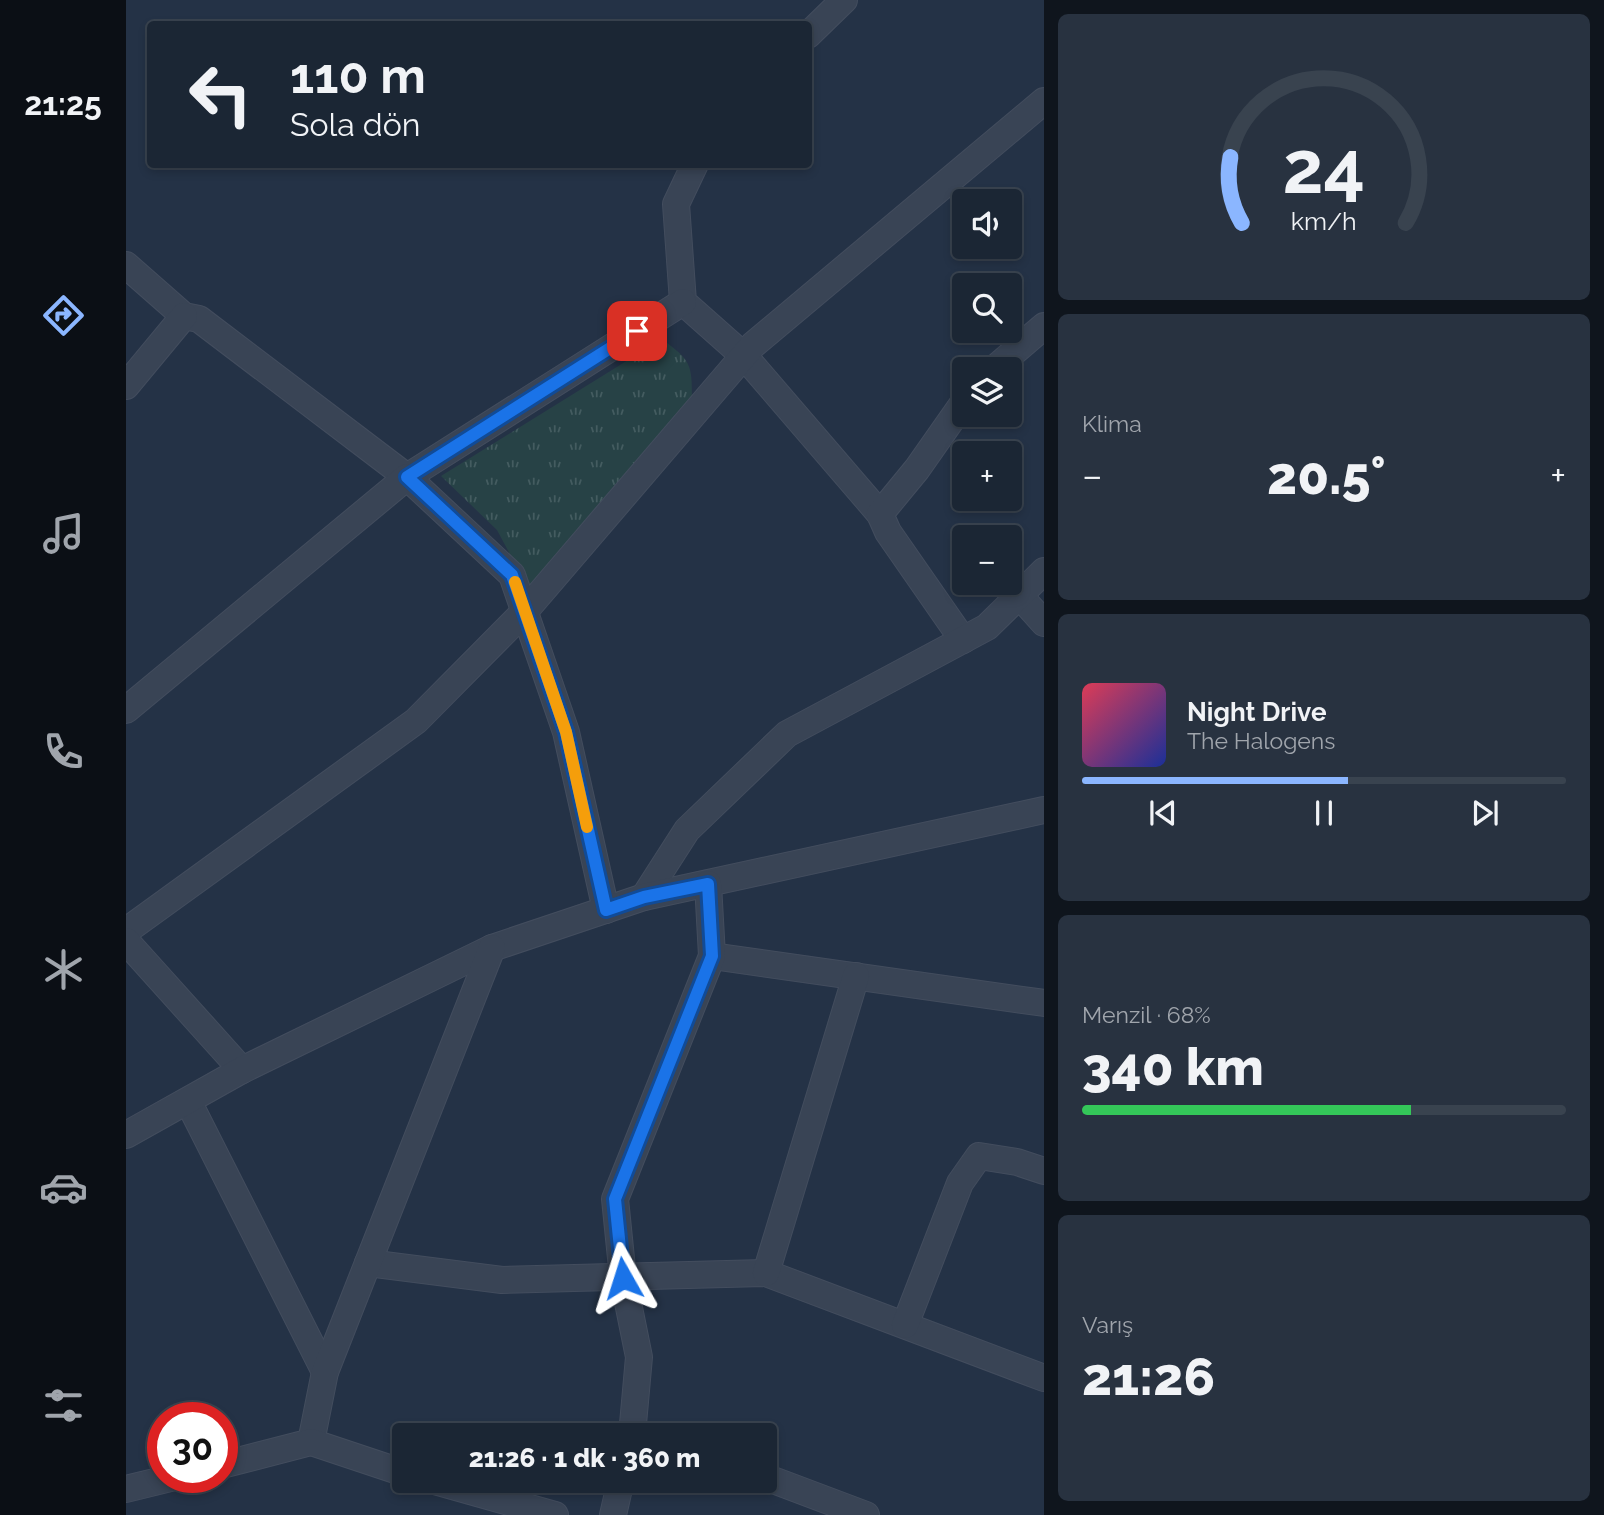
<!DOCTYPE html>
<html lang="tr">
<meta charset="utf-8">
<style>
:root{--surface:#1b2634;--page:#283240;--text:#f1f3f6;--muted:#a0a5ac;--line:#39434f;--accent:#8bb6ff}
body{margin:0;font-family:Raleway,sans-serif;background:var(--page);color:var(--text);height:100vh;display:flex;flex-direction:column;font-size:26px;white-space:nowrap}
*{box-sizing:border-box;margin:0}
p{font-size:23px;color:var(--muted)}
.icon{flex:none;width:38px;height:38px;fill:none;stroke:currentColor;stroke-width:2;stroke-linecap:round;stroke-linejoin:round}
.map{position:relative;flex:1;overflow:hidden}
.sheet{display:flex;flex-direction:column;gap:14px;padding:14px;background:#0f151d;width:560px}
.sheet>*{flex:none}
.banner{position:absolute;left:21px;top:21px;width:665px;height:147px;border-radius:7px;box-shadow:0 4px 10px #0003,0 0 0 2px var(--line);background:#1b2634;color:var(--text);overflow:hidden}
.controls{position:absolute;left:826px;top:189px;display:grid;gap:14px}
.controls a{display:grid;place-items:center;width:70px;height:70px;border-radius:7px;background:var(--surface);box-shadow:0 4px 10px #0003,0 0 0 2px var(--line);font-size:35px}
.speed{position:absolute;left:21px;top:1402px;display:flex;gap:14px;font-size:35px;font-weight:700;text-align:center}
.speed>*{display:grid;place-content:center;width:91px;height:91px;border-radius:50%;background:var(--surface);box-shadow:0 4px 10px #0003,0 0 0 2px var(--line);line-height:1}
.speed .limit{border:10px solid #d22;background:#fff;color:#111}
.pin{position:absolute;display:grid;place-items:center;width:60px;height:60px;color:#fff;margin:-30px;border-radius:14px;box-shadow:0 4px 10px #0006}
.me{position:absolute;width:77px;margin:-38px;rotate:354deg;stroke-linejoin:round;filter:drop-shadow(0 0 5px #0008)}
.turn{display:flex;align-items:center;gap:24px;height:147px;padding:0 28px;font-size:32px}
.turn .icon{width:91px;height:91px;stroke-width:2.5}
.turn b{display:block;font-size:49px;line-height:60px}
.big{font-size:52px;font-weight:800;line-height:1.1}
.sheet .widget{flex:1;display:flex;flex-direction:column;justify-content:center;gap:10px;min-width:0;padding:0 24px;border-radius:10px;background:var(--page)}
.sheet .dial{align-items:center;gap:0}
.dial svg{height:182px;overflow:visible;fill:none;stroke:var(--line);stroke-width:7;stroke-linecap:round;text-anchor:middle}
.dial text{fill:var(--text);stroke:none}
.song{display:flex;align-items:center;gap:21px}
.cover{width:84px;height:84px;border-radius:10px;background:linear-gradient(135deg,hsl(350 70% 55%),hsl(230 70% 35%))}
.played{height:7px;border-radius:4px;background:linear-gradient(90deg,var(--accent) 55%,var(--line) 55%)}
.keys{display:flex;justify-content:space-around;direction:ltr}
.heat{display:flex;justify-content:space-between;align-items:center;font-size:38px;direction:ltr}
.charge{height:10px;border-radius:5px;background:linear-gradient(90deg,#34c759 68%,var(--line) 0)}
.trip{position:absolute;left:266px;top:1423px;width:385px;height:70px;border-radius:7px;background:var(--surface);box-shadow:0 4px 10px #0003,0 0 0 2px var(--line);font-weight:800;line-height:70px;text-align:center}
main{display:flex;flex:1;min-height:0}
.dock{display:flex;flex-direction:column;width:126px;justify-content:space-around;align-items:center;background:#0b0f15;color:var(--muted)}
.dock .icon{width:49px;height:49px}
.dock .current{color:var(--accent)}
.dock b{font-size:32px;color:var(--text)}
.map>svg:first-child{display:block}
.park{fill:url(#park-tufts)}
.lines{fill:none;stroke-linecap:round;stroke-linejoin:round}
.minor-casing{stroke:#434d5e;stroke-width:28}
.minor{stroke:#394455;stroke-width:26}
.route-casing{stroke:#114b97;stroke-width:18}
.route{stroke:#1a73e8;stroke-width:12}
.slow{stroke:#f59e0b;stroke-width:12}
</style>
<main>
<nav class="dock">
<b>21:25</b>
<svg class="icon current" aria-label="directions" viewBox="0 0 24 24"><path d="M12 3l9 9-9 9-9-9zM9 14v-3h6M13 9l2 2-2 2"/></svg>
<svg class="icon" aria-label="music" viewBox="0 0 24 24"><path d="M9 18V5l10-2v13"/><circle cx="6" cy="18" r="3"/><circle cx="16" cy="16" r="3"/></svg>
<svg class="icon" aria-label="phone" viewBox="0 0 24 24"><path d="M5 4h4l2 5-3 2q2 4 5 5l2-3 5 2v4C11 20 4 13 5 4z"/></svg>
<svg class="icon" aria-label="climate" viewBox="0 0 24 24"><path d="M12 3v18M4 7l16 10M4 17L20 7"/></svg>
<svg class="icon" aria-label="car" viewBox="0 0 24 24"><path d="M5 17H2v-5l4-1 3-4h7l3 4 3 1v5h-3M9 17h6M6 11h13"/><circle cx="7" cy="17" r="2"/><circle cx="17" cy="17" r="2"/></svg>
<svg class="icon" aria-label="filters" viewBox="0 0 24 24"><path d="M4 7h16M4 17h16"/><circle cx="9" cy="7" r="2"/><circle cx="15" cy="17" r="2"/></svg>
</nav>
<div class="map">
<svg width="918" height="1515" viewBox="0 0 918 1515">
<defs>
<pattern id="park-tufts" width="24" height="20" patternUnits="userSpaceOnUse" patternTransform="scale(1.75)"><rect width="24" height="20" fill="#274246"/><path d="M3 7l-1-3M5 7V3M7 7l1-3M15 17l-1-3M17 17v-4M19 17l1-3" fill="none" stroke="#445c60"/></pattern>
</defs>
<rect width="100%" height="100%" fill="#243246"/>
<path class="park" d="M536 339C565 361 566 363 566 400L402 588 371 530 315 476Z"/>
<g class="lines">
<g class="minor-casing">
<g id="minor">
<polyline points="682,35 718,0"/>
<polyline points="569,164 550,204 557,302 619,357 754,514"/>
<polyline points="0,265 58,316 73,319 281,477 557,302"/>
<polyline points="868,369 918,326"/>
<polyline points="0,386 58,316"/>
<polyline points="893,595 918,623"/>
<polyline points="837,640 762,532 754,514 791,469 838,402"/>
<polyline points="0,710 281,477 386,575 440,732 480,910"/>
<polyline points="518,897 561,830 661,734 861,627 918,571"/>
<polyline points="0,931 290,721 399,611 627,345 918,101"/>
<polyline points="0,941 116,1070"/>
<polyline points="586,956 918,1003"/>
<polyline points="62,1101 199,1372"/>
<polyline points="0,1135 116,1070 366,948 518,897 918,810"/>
<polyline points="242,1263 376,1280 640,1273 918,1378"/>
<polyline points="640,1273 730,976"/>
<polyline points="779,1325 834,1183 853,1156 891,1162 918,1171"/>
<polyline points="506,1435 513,1357 497,1278 489,1199 586,956 582,884"/>
<polyline points="185,1442 199,1372 366,948"/>
<polyline points="96,1465 185,1442 278,1473"/>
<polyline points="639,1477 740,1515"/>
<polyline points="305,1480 429,1515"/>
<polyline points="0,1489 49,1477"/>
<polyline points="487,1515 495,1480"/>
</g>
</g>
<use href="#minor" class="minor"/>
</g>
<g class="lines">
<g class="route-casing">
<polyline id="route" points="497,1278 489,1199 586,956 582,884 518,897 480,910 440,732 386,575 281,477 511,331"/>
</g>
<use href="#route" class="route"/>
<polyline class="slow" points="389,582 440,732 461,827"/>
</g>
</svg>
<div class="controls">
<a><svg class="icon" aria-label="sound" viewBox="0 0 24 24"><path d="M4 9h4l5-4v14l-5-4H4zM17 9q2 3 0 6"/></svg></a>
<a><svg class="icon" aria-label="search" viewBox="0 0 24 24"><circle cx="10" cy="10" r="6"/><path d="M15 15l6 6"/></svg></a>
<a><svg class="icon" aria-label="layers" viewBox="0 0 24 24"><path d="M12 4l9 5-9 5-9-5zM3 14l9 5 9-5"/></svg></a>
<a>+</a>
<a>−</a>
</div>
<div class="speed"><div class="limit">30</div></div>
<div class="pin" style="left:511px;top:331px;background:#d93025"><svg class="icon" aria-label="arrive" viewBox="0 0 24 24"><path d="M6 21V4h12l-3 4 3 4H6"/></svg></div>
<svg class="me" style="left:497px;top:1278px" viewBox="-20 -20 40 40"><path d="M0-17L14 15 0 8-14 15z" fill="#1a73e8" stroke="#fff" stroke-width="4"/></svg>
<div class="trip">21:26 · 1 dk · 360 m</div>
<div class="banner">
<div class="turn"><svg class="icon" aria-label="left" viewBox="0 0 24 24"><path d="M17 20v-9H6M10 6l-5 5 5 5"/></svg><div><b>110 m</b>Sola dön</div></div>
</div>
</div>
<section class="sheet">
<div class="widget dial"><svg viewBox="0 0 100 80">
<path d="M14 69A42 42 0 1 1 86 69"/>
<path d="M14 69A42 42 0 0 1 9 40" stroke="#8bb6ff"/>
<text x="50" y="56" font-size="32" font-weight="700">24</text>
<text x="50" y="72" font-size="11">km/h</text>
</svg></div>
<div class="widget"><p>Klima</p>
<div class="heat"><a>−</a><b class="big">20.5°</b><a>+</a></div>
</div>
<div class="widget">
<div class="song"><i class="cover"></i><div><b>Night Drive</b><p>The Halogens</p></div></div>
<div class="played"></div>
<div class="keys"><svg class="icon" aria-label="previous" viewBox="0 0 24 24"><path d="M18 5L8 12l10 7zM5 5v14"/></svg><svg class="icon" aria-label="pause" viewBox="0 0 24 24"><path d="M8 5v14M16 5v14"/></svg><svg class="icon" aria-label="next" viewBox="0 0 24 24"><path d="M6 5l10 7-10 7zM19 5v14"/></svg></div>
</div>
<div class="widget"><p>Menzil · 68%</p><b class="big">340 km</b><div class="charge"></div></div>
<div class="widget"><p>Varış</p><b class="big">21:26</b></div>
</section>
</main>
